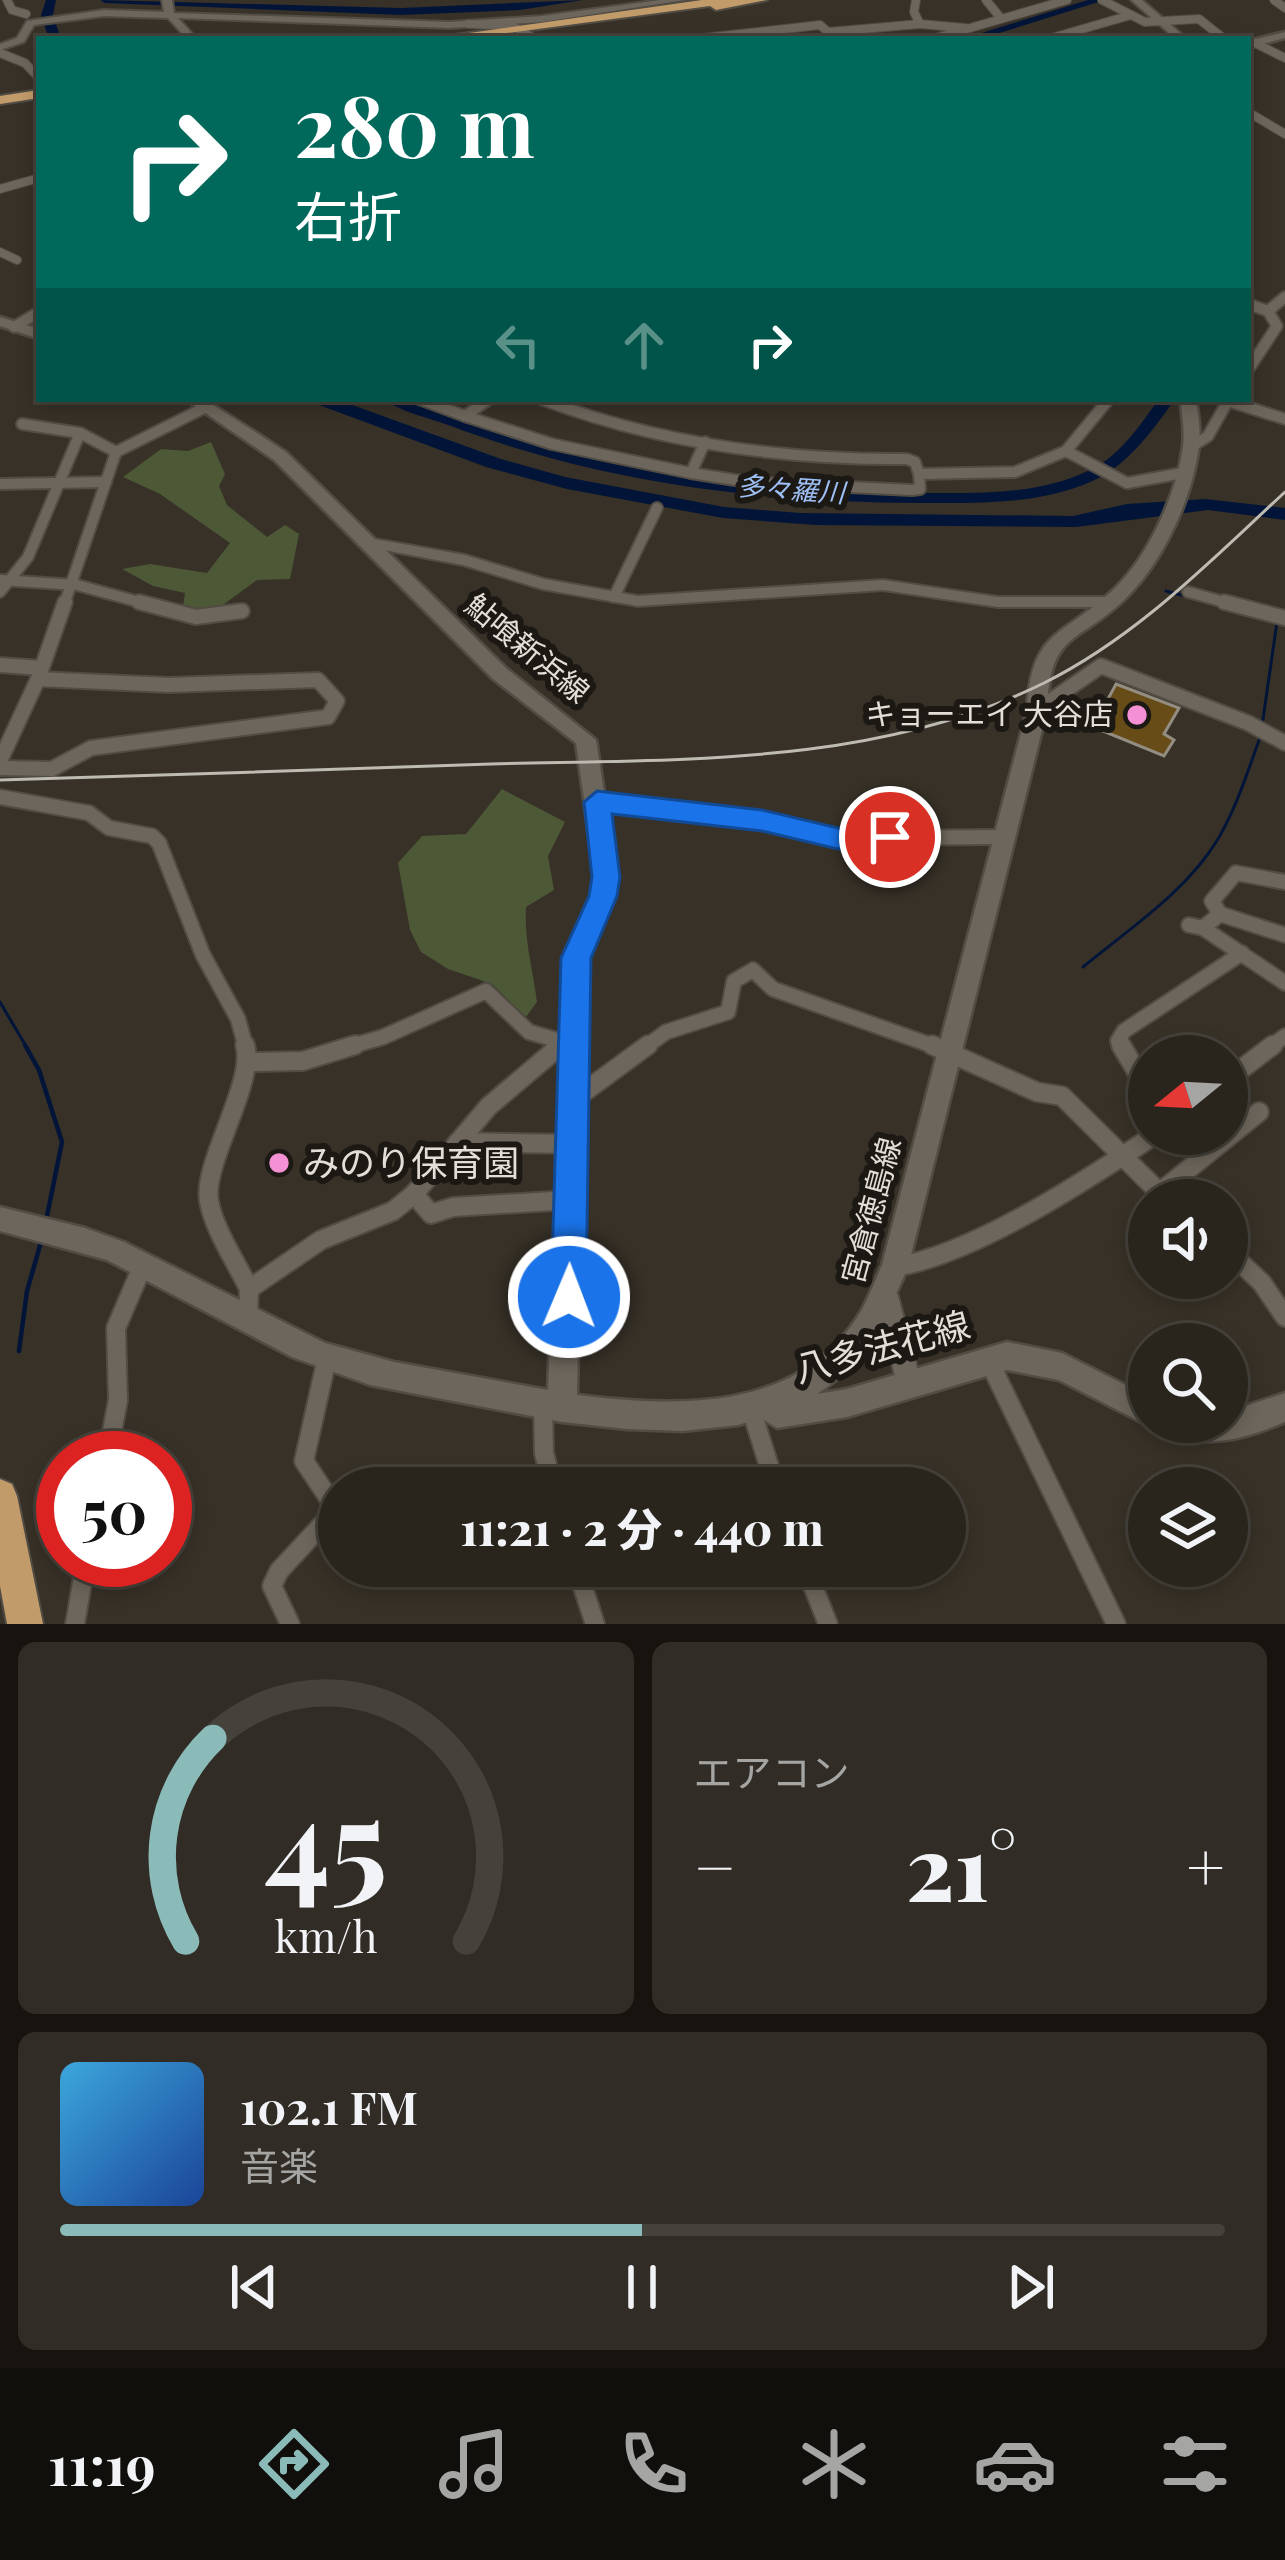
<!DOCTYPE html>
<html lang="ja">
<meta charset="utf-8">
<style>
:root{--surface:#29251d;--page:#312d26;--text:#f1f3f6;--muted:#a5a5a4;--line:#45423b;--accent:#8bbbb9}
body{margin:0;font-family:"Playfair Display","Noto Sans JP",serif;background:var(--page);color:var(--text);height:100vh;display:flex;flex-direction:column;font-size:45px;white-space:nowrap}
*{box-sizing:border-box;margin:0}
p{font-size:39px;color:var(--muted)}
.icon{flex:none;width:66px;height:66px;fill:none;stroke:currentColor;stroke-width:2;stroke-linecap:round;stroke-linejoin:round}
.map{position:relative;height:1624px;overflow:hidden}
.drawer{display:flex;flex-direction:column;gap:18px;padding:18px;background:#171410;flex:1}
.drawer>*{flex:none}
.banner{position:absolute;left:36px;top:36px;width:1215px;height:366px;border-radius:0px;box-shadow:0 6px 18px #0003,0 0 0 3px var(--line);background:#00695c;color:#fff;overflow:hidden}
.needle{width:78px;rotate:252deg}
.tools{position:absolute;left:1128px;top:1035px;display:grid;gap:24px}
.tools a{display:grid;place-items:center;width:120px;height:120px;border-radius:50%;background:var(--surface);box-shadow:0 6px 18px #0003,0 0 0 3px var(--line);font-size:60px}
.speed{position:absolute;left:36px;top:1431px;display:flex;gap:24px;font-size:60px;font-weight:700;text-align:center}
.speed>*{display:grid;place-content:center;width:156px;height:156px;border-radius:50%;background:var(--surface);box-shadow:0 6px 18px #0003,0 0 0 3px var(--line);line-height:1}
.speed .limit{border:18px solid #d22;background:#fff;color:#111}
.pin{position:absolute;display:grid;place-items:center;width:102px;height:102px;color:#fff;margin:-51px;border:6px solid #fff;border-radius:50%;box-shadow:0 3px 12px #0007}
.me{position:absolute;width:132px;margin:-66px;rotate:1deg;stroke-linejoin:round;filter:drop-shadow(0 0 9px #0008)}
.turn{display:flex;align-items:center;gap:42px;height:252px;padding:0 60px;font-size:54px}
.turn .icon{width:156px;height:156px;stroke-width:2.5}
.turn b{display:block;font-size:84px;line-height:102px}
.lanes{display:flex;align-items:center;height:114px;padding:0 60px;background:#0003;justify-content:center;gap:60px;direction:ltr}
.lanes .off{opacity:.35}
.big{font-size:90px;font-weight:800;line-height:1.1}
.drawer .widget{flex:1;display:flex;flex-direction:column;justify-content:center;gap:18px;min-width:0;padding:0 42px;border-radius:18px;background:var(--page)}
.drawer .dial{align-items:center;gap:0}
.dial svg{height:312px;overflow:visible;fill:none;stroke:var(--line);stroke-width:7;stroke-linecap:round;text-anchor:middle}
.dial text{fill:var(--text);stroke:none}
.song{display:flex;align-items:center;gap:36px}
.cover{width:144px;height:144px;border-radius:18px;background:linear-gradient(135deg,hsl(200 70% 55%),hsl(220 70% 35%))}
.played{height:12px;border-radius:6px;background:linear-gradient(90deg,var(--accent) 50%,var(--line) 50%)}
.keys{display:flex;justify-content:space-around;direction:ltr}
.heat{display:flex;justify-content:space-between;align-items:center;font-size:66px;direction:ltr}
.drawer .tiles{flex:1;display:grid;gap:18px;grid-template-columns:1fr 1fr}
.widget:last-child{grid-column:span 2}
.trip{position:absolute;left:318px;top:1467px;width:648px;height:120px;border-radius:60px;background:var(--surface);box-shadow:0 6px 18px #0003,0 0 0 3px var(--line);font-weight:800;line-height:120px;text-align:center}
.menu{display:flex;height:192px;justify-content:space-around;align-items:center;background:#100f0c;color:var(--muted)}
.menu .icon{width:84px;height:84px}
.menu .selected{color:var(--accent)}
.menu b{font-size:54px;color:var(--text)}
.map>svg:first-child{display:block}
.green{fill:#4c5836}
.water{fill:#021539}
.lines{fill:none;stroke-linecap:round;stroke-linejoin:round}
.stream-far1{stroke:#021539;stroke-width:3}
.stream{stroke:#021539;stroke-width:4.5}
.river{fill:#021539;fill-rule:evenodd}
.building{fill:#674c17;stroke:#948d82;stroke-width:3}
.minor-far3-casing{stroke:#514c44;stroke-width:10}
.minor-far2-casing{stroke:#514c44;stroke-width:14}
.minor-far1-casing{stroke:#514c44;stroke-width:18}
.minor-casing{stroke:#514c44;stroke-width:22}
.tertiary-casing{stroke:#514c44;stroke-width:4}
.secondary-casing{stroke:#514c44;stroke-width:5}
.trunk-casing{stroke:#514c44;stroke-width:4}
.minor-far3{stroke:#6d665c;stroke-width:8}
.minor-far2{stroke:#6d665c;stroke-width:10}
.minor-far1{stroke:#6d665c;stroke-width:14}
.minor{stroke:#6d665c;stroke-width:18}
.tertiary{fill:#6d665c;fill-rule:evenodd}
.secondary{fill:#6d665c;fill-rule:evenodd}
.trunk{fill:#c29b6a;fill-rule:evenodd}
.rail{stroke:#bebbb3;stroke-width:3}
.route{fill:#1a73e8;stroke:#114b97;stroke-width:3}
.poi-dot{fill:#f491d4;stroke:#1c1915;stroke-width:4.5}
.labels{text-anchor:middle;stroke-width:12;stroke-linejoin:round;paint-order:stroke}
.far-water-label{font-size:27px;font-style:italic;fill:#9ec0f6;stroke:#1c1915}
.street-label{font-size:30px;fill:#e2dfd8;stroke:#1c1915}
.poi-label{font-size:30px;fill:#e2dfd8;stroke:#1c1915;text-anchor:end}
.near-poi-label{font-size:36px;fill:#e2dfd8;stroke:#1c1915;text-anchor:start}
.near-street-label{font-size:36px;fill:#e2dfd8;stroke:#1c1915}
</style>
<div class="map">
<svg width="1285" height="1624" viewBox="0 0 1285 1624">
<rect width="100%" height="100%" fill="#373127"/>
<g class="green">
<polygon points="211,442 225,474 219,486 227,505 267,537 285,525 299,534 290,579 257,580 216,610 182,613 185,593 153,586 122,569 150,564 207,573 230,543 160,494 123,477 161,449 188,451"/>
<path d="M502 789 565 822 548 856 554 890 526 907C524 941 533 969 537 1002L526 1017 492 984 448 969 421 952 410 930 398 863 422 836 466 834Z"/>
</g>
<polygon class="water" points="303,399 336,399 501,459 565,477 724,507 800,513 1073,516 1127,504 1205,499 1285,508 1285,520 1208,510 1076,527 816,525 723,518 567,489 486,467"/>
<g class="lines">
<g class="stream-far1">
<polyline points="1166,591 1185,596"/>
<polyline points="1262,726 1277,622"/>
<path d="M1083 967C1130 928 1186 892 1218 839 1237 807 1248 770 1261 735"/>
<polyline points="0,1002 27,1048"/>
</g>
<g class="stream">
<polyline points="25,1045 39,1070 62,1142 46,1221"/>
<polyline points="19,1351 27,1291 41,1242"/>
</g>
<g class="river">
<polygon points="46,0 56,0 53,15 61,39 49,39 41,15"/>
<polygon points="100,0 401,8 583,0 520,10 401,15 105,3"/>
<polygon points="1088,0 1105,0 980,39 962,39"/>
<path d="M383 399C432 399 505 437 557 451 676 482 797 492 919 493 976 493 1037 496 1090 470 1121 455 1139 426 1159 399H1175C1149 435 1126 469 1083 485 1031 505 974 503 920 503 759 502 602 483 451 426 429 418 401 412 383 399Z"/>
</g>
</g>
<polygon class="building" points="1116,684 1179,708 1164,734 1174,740 1164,756 1093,727"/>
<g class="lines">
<g class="minor-far3-casing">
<g id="minor-far3">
<polyline points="7,0 12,10 26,14"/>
<polyline points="916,0 914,12 920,24"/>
<polyline points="986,0 999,16"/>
<polyline points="1102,0 1145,22 1199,19 1223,38"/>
<polyline points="1274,0 1285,8"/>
<polyline points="468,24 513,26 535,39"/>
<polyline points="694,39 820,25 828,32 920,24 965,28"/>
<polyline points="932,39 1067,0"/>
<polyline points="1048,39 1131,15"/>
<polyline points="1187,39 1223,39"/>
<polyline points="1255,43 1285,58"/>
<polyline points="0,53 25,63 39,78"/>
<polyline points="1248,112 1285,134"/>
<polyline points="0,189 39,178"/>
<polyline points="0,252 17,260"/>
</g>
</g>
<g class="minor-far2-casing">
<g id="minor-far2">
<polyline points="1248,304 1268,311 1277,326 1248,370"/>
<polyline points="1268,311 1285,297"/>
<polyline points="14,327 39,312"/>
<polyline points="419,399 465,416 489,399"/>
<path d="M541 399C659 444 782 460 907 459L915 462 919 474 1015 472 1066 451 1127 483 1183 473"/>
<polyline points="1228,401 1285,419"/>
<polyline points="465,416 552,444 691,473 705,442"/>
<polyline points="22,424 80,433 116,452"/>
<polyline points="1191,447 1208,436 1229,399"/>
<polyline points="1066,451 1109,399"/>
<polyline points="691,473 748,482 912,490 920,489 919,474"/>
<polyline points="0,484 106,482"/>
<polyline points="0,580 77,585 150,605"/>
<polyline points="0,592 28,557 80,433"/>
<polyline points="1188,592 1235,605"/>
<polyline points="614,597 657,508"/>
<polyline points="64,605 116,452 206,407"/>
</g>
</g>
<g class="minor-far1-casing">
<g id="minor-far1">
<polyline points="139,602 196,617 242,611"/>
<polyline points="1224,602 1285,618"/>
<polyline points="0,665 41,668"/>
<polyline points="1037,710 1101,666 1248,723 1285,743"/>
<polyline points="0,761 38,679 65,602"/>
<polyline points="0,768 52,769 91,748 328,717 337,701 318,680 169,685 38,679"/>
<polyline points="0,797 89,813 109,828 152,836 159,843 203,955 238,1019 246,1048"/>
<polyline points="597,802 762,821 838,838 1003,837"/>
<polyline points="1220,914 1285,935"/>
<polyline points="1189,925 1203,928 1285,983"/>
<polyline points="1203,928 1220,914 1212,901 1236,873 1285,882"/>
<polyline points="345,1048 383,1037 486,991 529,1032 567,1043"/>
<polyline points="558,1048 564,1043"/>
<polyline points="644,1048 666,1032 728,1012 734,981 753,970 773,989 939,1048"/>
<polyline points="1122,1048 1118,1041 1124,1031 1242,953"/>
<polyline points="1269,1048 1285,1036"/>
</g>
</g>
<g class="minor-casing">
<g id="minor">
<path d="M245 1045C256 1082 202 1164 209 1201 214 1230 237 1263 249 1289"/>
<polyline points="932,1045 1037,1092 1062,1096 1167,1200"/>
<polyline points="1121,1045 1149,1092"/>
<polyline points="250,1062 303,1061 355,1045"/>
<polyline points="1227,1080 1273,1045"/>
<polyline points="572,1095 584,1092 648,1045"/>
<polyline points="458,1142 571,1144"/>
<polyline points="1159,1193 1259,1112"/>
<polyline points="414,1194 431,1214 453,1207 570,1200"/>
<polyline points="1227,1250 1262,1283 1285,1317"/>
<path d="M895 1267C975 1254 1088 1179 1156 1134"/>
<polyline points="248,1317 249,1289 321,1240 393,1211 414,1194 489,1106 561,1045"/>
<polyline points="988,1359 1116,1624"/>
<polyline points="543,1404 544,1453 553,1488"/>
<polyline points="752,1412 776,1488"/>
<polyline points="107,1458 118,1400 116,1328 143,1265"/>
<polyline points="576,1566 595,1624"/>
<polyline points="805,1566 828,1624"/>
<polyline points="75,1624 86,1560"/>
<polyline points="290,1624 272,1586 279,1571 333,1513 332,1503 304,1461 327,1358"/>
</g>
</g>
<g class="tertiary-casing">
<g id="tertiary">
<polygon points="162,0 172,0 174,13 450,22 542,16 660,0 685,0 542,22 450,28 178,18 197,39 187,39 168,18 104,16 34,25 24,42 0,50 0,44 17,38 27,21 104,10 164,12"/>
<polygon points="1131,0 1142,0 1187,39 1176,39"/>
<polygon points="363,537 465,555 544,579 638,596 883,580 998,597 1109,597 1117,602 1109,607 998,607 883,590 638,606 542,589 463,565 358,545 358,539"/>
<polygon points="886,1285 894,1288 898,1296 921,1383 918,1392 909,1395 900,1392 897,1383 874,1296 878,1288"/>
</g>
</g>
<g class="secondary-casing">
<g id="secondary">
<polygon points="1285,32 1285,38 1248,48 1248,41"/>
<polygon points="0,317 39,329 39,339 0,326"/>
<path d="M185 399H204L286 452 507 669 596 740 617 877 614 896 587 959 577 1395C677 1407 795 1413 858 1316 868 1301 874 1282 882 1265L1027 710C1031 627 1065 637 1115 588 1149 555 1177 493 1183 446 1185 430 1182 414 1180 399H1196C1198 414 1201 430 1199 446 1193 496 1164 560 1128 596 1080 645 1050 628 1047 710L908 1267C886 1318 865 1363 817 1394L847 1389 1007 1342 1062 1353 1149 1397V1422H1159L1149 1426 1059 1380 1007 1370 847 1417 777 1428 761 1418 738 1425 683 1431 627 1429 562 1422 370 1385 292 1357 107 1260 0 1231V1207L85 1228 124 1242 325 1343 394 1362 548 1390 565 959 592 896 595 877 576 743 493 679 274 460Z"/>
<path d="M1285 1393V1422C1245 1439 1206 1450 1164 1432L1160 1422H1227V1412Z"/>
</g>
</g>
<g class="trunk-casing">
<g id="trunk">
<polygon points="702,0 767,0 716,10 710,6 462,39 426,39"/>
<polygon points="39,90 39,98 0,104 0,96"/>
<polygon points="0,1479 12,1484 17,1496 43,1624 7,1624 0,1586"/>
</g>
</g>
<use href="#minor-far3" class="minor-far3"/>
<use href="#minor-far2" class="minor-far2"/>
<use href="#minor-far1" class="minor-far1"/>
<use href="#minor" class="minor"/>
<use href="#tertiary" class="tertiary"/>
<use href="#secondary" class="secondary"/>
<use href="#trunk" class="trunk"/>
<path class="rail" d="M0 780C164 775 327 770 491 764 675 759 874 767 1044 683 1138 636 1209 562 1285 492"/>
</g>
<polygon class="route" points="597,791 762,810 838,828 890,827 904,837 890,848 838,849 762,831 612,814 620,877 617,896 591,958 586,1297 581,1309 569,1314 556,1309 551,1297 561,958 589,896 592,877 584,802"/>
<g class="poi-dot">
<circle cx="1137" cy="715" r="12"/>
<circle cx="279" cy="1163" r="12"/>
</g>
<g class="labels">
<g class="far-water-label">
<text transform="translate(791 490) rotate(4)" y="9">多々羅川</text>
</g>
<g class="street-label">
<text transform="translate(527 649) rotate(40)" y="10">鮎喰新浜線</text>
<text transform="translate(872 1211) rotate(-75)" y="10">宮倉徳島線</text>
</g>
<g class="poi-label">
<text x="1113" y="725">キョーエイ 大谷店</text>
</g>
<g class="near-poi-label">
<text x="303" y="1176">みのり保育園</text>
</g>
<g class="near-street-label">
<text transform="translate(882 1347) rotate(-15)" y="13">八多法花線</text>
</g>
</g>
</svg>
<div class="tools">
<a><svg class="needle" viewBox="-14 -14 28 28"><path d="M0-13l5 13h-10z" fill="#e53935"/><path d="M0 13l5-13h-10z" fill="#a5a5a4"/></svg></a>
<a><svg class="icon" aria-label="sound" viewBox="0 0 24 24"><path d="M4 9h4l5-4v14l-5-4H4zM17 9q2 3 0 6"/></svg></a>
<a><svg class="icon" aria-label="search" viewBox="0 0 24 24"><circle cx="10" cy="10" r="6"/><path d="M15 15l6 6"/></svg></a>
<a><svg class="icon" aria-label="layers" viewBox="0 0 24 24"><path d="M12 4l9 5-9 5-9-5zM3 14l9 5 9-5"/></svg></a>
</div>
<div class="speed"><div class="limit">50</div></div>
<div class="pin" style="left:890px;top:837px;background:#d93025"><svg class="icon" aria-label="arrive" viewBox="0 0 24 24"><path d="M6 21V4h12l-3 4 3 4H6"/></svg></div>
<svg class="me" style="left:569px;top:1297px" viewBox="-20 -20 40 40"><circle r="17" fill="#1a73e8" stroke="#fff" stroke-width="3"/><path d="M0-11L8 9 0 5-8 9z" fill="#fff"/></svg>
<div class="trip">11:21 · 2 分 · 440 m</div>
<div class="banner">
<div class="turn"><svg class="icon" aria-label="right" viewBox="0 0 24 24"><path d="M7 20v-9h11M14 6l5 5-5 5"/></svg><div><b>280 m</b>右折</div></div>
<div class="lanes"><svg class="icon off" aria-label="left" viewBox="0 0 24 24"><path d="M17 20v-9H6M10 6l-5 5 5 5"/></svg><svg class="icon off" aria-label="ahead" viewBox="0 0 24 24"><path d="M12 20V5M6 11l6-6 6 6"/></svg><svg class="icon" aria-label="right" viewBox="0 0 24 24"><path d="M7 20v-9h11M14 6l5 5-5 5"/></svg></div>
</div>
</div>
<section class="drawer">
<div class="tiles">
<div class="widget dial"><svg viewBox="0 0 100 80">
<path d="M14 69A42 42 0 1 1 86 69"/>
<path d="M14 69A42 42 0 0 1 21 17" stroke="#8bbbb9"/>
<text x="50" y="56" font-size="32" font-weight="700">45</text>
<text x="50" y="72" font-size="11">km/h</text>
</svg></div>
<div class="widget"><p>エアコン</p>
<div class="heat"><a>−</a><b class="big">21°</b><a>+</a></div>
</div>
<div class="widget">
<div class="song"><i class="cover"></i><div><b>102.1 FM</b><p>音楽</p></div></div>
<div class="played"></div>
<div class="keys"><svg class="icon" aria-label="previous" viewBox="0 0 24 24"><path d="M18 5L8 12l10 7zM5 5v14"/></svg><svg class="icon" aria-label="pause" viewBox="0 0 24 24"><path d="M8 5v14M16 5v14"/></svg><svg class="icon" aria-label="next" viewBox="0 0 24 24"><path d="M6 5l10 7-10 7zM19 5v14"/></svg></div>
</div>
</div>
</section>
<nav class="menu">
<b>11:19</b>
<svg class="icon selected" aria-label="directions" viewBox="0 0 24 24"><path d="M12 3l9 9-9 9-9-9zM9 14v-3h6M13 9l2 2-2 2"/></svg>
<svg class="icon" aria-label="music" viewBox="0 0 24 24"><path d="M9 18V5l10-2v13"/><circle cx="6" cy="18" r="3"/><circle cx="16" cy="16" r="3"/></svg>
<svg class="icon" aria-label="phone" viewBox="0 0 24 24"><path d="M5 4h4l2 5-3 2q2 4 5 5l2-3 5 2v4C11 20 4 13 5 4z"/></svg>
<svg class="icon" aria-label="climate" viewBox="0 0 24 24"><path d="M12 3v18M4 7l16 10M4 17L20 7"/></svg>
<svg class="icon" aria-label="car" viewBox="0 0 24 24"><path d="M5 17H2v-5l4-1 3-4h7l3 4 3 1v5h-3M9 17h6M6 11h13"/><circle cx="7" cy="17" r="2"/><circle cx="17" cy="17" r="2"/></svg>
<svg class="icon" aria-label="filters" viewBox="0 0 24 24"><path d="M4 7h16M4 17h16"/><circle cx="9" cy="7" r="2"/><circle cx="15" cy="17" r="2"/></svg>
</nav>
